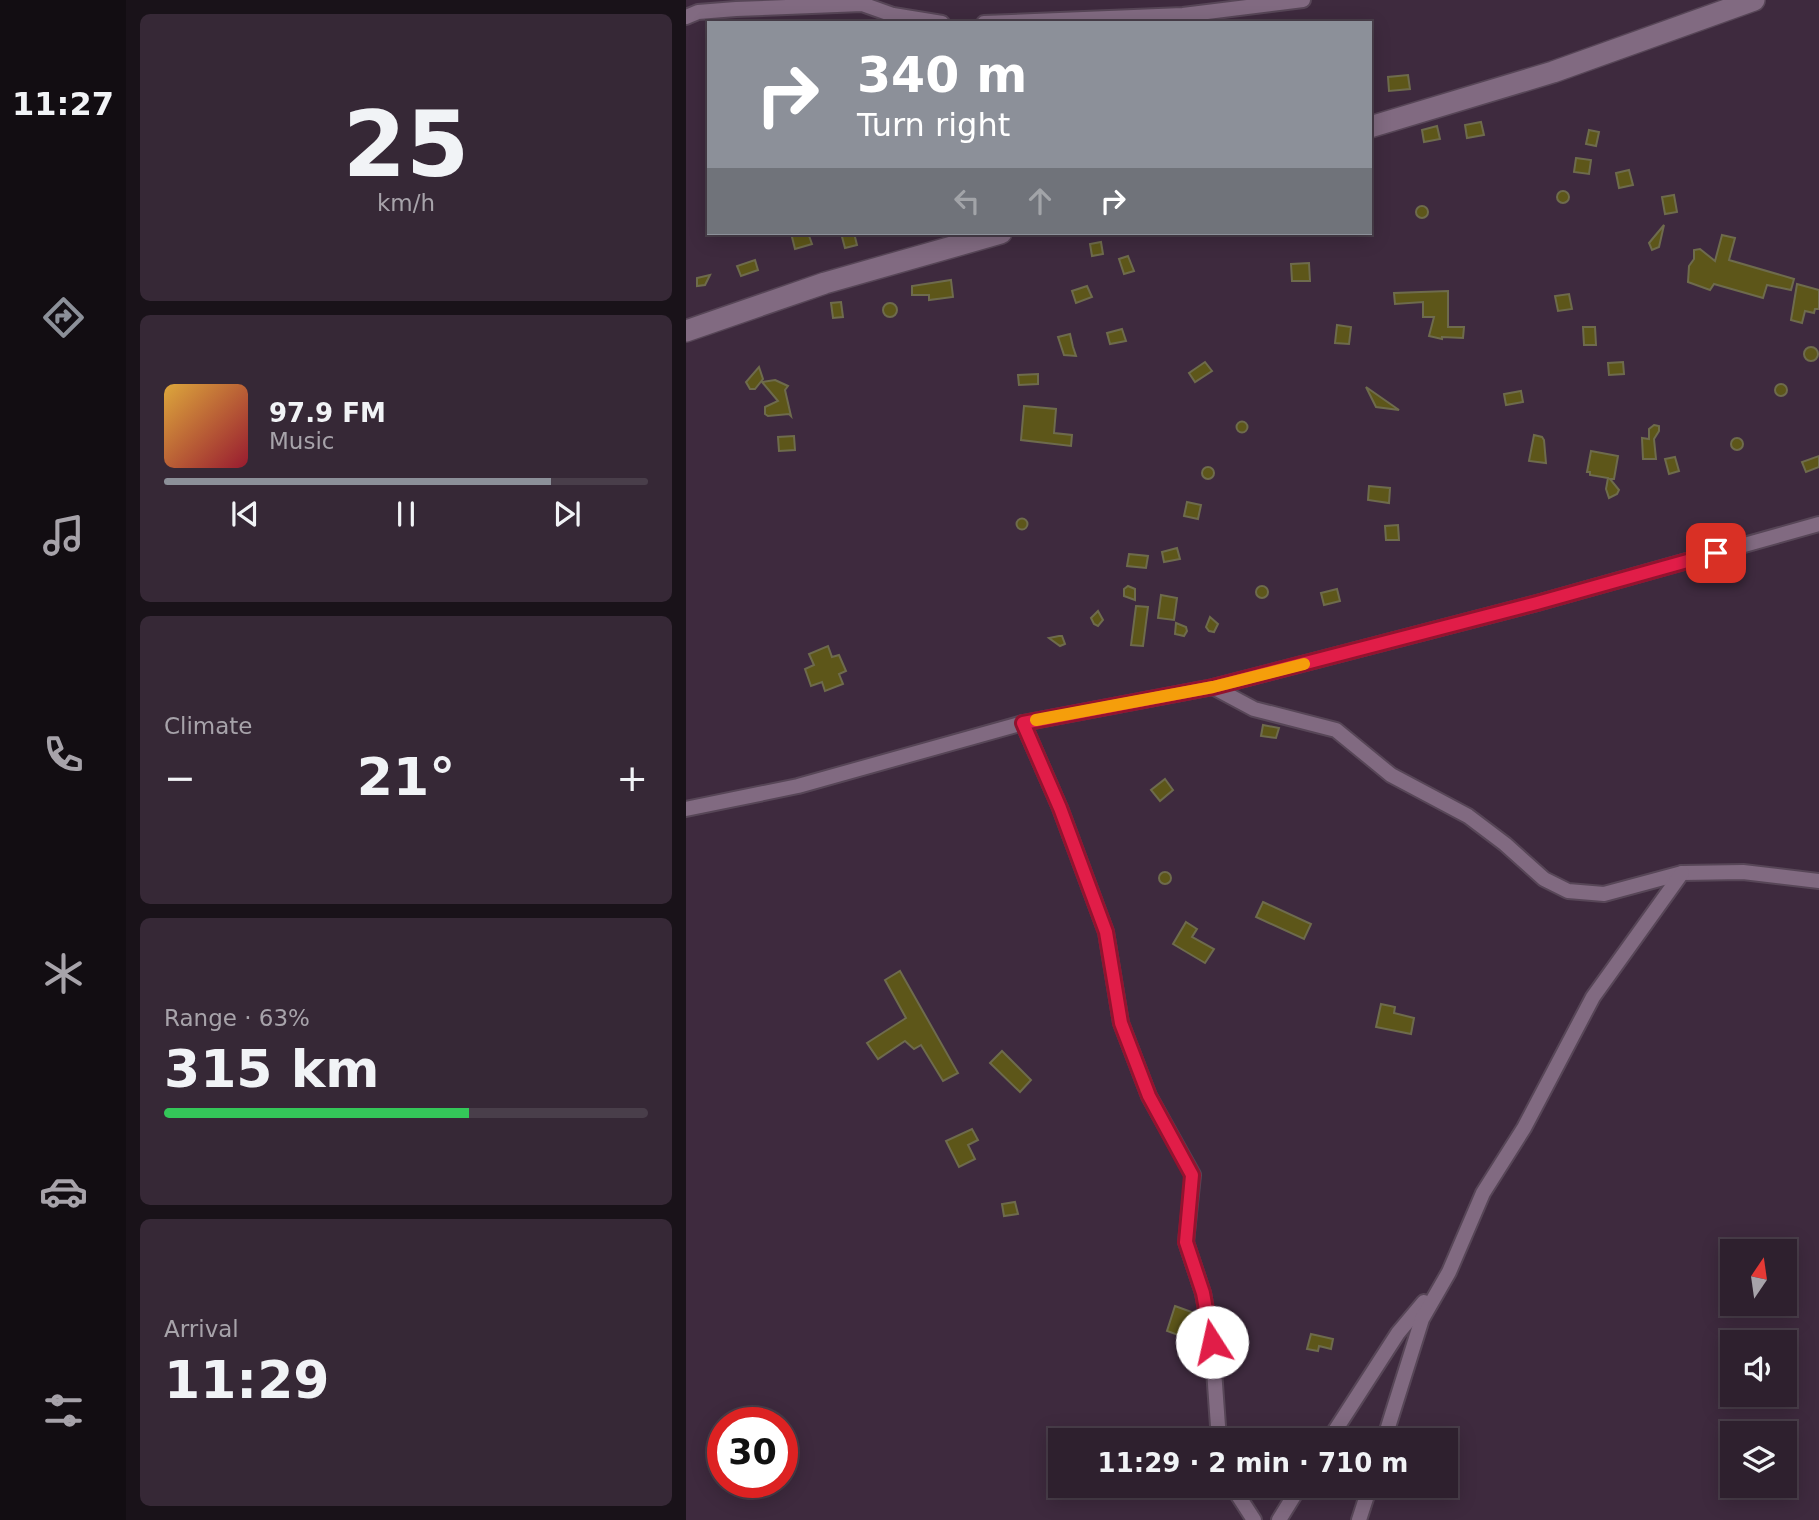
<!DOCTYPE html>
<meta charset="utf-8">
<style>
:root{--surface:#2e202e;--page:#362836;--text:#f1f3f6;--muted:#a7a3aa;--line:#493e4a;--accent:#8c9099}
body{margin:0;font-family:"DejaVu Sans",sans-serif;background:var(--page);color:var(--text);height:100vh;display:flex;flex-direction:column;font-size:26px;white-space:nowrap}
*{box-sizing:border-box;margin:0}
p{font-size:23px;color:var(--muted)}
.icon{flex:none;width:38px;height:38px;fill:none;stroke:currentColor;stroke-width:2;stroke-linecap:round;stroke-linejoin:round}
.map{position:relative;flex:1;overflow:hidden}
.sheet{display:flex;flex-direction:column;gap:14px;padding:14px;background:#191219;width:560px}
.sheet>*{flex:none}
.guide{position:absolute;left:21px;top:21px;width:665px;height:214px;border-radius:0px;box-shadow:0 4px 18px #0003,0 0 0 2px var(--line);background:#8c9099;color:#fff;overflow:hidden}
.needle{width:46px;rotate:13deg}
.buttons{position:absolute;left:1034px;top:1239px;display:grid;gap:14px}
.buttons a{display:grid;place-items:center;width:77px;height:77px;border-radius:0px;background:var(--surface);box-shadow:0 4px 18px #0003,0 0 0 2px var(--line);font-size:35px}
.speed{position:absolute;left:21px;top:1407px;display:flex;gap:14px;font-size:35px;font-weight:700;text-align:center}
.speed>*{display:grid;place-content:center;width:91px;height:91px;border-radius:50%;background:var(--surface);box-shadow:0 4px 18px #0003,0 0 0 2px var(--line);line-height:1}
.speed .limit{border:10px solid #d22;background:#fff;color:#111}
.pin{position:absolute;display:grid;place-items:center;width:60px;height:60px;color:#fff;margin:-30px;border-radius:14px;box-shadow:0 4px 10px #0006}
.me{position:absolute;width:77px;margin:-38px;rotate:350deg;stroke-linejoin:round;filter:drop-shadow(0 0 5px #0008)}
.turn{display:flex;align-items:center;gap:24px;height:147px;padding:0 35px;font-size:32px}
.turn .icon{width:91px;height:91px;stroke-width:2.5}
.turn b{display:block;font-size:49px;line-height:60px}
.lanes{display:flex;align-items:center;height:66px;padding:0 35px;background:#0003;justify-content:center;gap:35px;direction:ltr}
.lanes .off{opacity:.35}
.big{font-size:52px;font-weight:700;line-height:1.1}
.sheet .tile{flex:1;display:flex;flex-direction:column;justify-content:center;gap:10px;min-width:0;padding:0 24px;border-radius:10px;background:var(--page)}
.sheet .dial{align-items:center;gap:0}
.dial b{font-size:91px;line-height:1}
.song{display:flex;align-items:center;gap:21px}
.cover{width:84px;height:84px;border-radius:10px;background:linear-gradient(135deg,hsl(40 70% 55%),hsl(350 70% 35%))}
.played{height:7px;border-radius:4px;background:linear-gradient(90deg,var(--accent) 80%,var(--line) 80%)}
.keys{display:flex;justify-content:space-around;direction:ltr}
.heat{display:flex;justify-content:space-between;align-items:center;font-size:38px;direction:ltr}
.charge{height:10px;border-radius:5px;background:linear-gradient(90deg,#34c759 63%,var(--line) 0)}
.trip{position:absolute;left:362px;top:1428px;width:410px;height:70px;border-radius:0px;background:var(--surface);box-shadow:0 4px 18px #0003,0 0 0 2px var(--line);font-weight:700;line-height:70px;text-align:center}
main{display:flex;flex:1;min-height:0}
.tabs{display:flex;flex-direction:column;width:126px;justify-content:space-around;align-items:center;background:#120d12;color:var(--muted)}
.tabs .icon{width:49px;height:49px}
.tabs .current{color:var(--accent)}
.tabs b{font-size:32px;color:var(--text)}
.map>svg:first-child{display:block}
.building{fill:#5d5619;stroke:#6e6b4d;stroke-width:2}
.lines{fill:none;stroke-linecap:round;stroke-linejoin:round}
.street-casing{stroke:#574657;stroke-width:18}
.secondary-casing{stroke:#574657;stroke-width:24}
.street{stroke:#816a81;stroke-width:14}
.secondary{stroke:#816a81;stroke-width:21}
.route-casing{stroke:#92132f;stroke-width:18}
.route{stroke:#e11d48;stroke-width:12}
.slow{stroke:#f59e0b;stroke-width:12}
</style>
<main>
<nav class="tabs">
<b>11:27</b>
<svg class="icon current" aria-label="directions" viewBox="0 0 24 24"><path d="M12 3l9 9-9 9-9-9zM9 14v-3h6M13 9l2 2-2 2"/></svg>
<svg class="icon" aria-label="music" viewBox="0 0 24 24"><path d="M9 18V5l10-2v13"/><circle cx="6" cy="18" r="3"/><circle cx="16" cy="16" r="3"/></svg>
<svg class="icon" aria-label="phone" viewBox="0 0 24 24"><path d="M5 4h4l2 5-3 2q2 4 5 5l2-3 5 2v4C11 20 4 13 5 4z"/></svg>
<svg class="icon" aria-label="climate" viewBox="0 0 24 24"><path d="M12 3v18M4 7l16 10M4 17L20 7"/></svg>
<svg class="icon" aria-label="car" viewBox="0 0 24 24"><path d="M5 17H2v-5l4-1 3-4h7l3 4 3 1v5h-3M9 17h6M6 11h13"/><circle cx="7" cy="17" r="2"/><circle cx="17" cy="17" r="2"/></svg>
<svg class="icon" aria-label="filters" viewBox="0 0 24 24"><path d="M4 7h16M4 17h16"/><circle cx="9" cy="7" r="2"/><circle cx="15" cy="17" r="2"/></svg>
</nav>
<section class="sheet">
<div class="tile dial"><b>25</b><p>km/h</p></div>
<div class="tile">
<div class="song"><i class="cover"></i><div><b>97.9 FM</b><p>Music</p></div></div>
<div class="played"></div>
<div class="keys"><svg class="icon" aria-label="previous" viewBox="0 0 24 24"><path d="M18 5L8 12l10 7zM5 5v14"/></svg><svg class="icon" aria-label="pause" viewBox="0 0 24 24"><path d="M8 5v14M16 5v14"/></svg><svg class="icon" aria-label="next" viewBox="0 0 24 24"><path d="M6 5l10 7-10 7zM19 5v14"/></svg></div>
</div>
<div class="tile"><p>Climate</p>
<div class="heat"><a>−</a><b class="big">21°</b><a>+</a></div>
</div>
<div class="tile"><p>Range · 63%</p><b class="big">315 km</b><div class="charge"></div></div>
<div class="tile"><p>Arrival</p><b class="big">11:29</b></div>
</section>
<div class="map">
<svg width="1133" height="1520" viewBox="0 0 1133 1520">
<rect width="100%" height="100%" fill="#3e2a3e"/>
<g class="building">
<polygon points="722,75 724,89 703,91 702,77"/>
<polygon points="795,122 798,135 781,138 779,125"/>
<polygon points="751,126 754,139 738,142 736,130"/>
<polygon points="903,130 913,132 910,146 900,144"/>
<polygon points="890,158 905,160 903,174 888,172"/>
<polygon points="943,170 947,185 933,188 930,173"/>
<circle cx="877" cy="197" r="6"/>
<polygon points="988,195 991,212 979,214 976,197"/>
<circle cx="736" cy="212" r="6"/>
<polygon points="978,225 973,247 966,250 963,243"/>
<polygon points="105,233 122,233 126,244 109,249"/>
<polygon points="155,233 168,233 171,245 159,248"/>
<polygon points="1036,235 1049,238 1043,260 1108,279 1105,290 1081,285 1077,298 1028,284 1024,290 1002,282 1003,266 1008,259 1008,250 1014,249 1029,261"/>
<polygon points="415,242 417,254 406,256 404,244"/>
<polygon points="442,256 448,271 438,274 433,259"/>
<polygon points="69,260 72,270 55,276 51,266"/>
<polygon points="623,263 624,281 606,281 605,264"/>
<polygon points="24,275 19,285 11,286 11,278"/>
<polygon points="265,280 267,297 243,300 243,295 226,295 226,286"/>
<polygon points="1111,284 1133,290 1133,309 1129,309 1128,313 1119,311 1116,323 1105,320"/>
<polygon points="401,286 406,297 390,303 386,291"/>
<polygon points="762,291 762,327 778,327 777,338 756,337 756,339 743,336 748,317 737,317 737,302 709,304 708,293"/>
<polygon points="883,294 886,309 872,311 869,296"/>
<polygon points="155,302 157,317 147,318 145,303"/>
<circle cx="204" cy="310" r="7"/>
<polygon points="651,325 665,327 663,344 649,343"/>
<polygon points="897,327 909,327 910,345 898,345"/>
<polygon points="436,329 440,341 424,344 421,333"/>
<polygon points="384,334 387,347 390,356 378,355 372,337"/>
<circle cx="1125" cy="354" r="7"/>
<polygon points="519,362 526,371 509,382 503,373"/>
<polygon points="937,362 938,374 923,375 922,363"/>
<polygon points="73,367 77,379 69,389 64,389 60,382"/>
<polygon points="352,374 352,384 333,385 332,375"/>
<polygon points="89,380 102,386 99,390 105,416 103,414 82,416 79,414 79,407 92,401 76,382"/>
<circle cx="1095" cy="390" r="6"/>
<polygon points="680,387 713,410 690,407"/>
<polygon points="835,391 837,402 820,405 818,394"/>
<polygon points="338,406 370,409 368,433 386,435 385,446 335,440"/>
<circle cx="556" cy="427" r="5.5"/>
<polygon points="968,425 973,426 973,431 968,439 970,459 957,459 956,438 963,439 963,429"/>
<polygon points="848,435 856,437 858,440 860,463 843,461"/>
<polygon points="108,436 109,450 93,451 92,437"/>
<circle cx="1051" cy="444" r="6"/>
<polygon points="905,451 932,456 928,479 924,479 933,490 931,494 923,498 920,489 922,478 904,475 904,472 901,472"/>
<polygon points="1133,456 1133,467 1120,472 1116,462"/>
<polygon points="989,457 993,471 983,474 979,459"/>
<circle cx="522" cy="473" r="6"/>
<polygon points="683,486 704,488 703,503 682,500"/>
<polygon points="501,502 515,505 512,519 498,516"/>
<circle cx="336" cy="524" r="5.5"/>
<polygon points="712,525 713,540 700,540 699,526"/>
<polygon points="491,548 494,559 478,562 476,552"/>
<polygon points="443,554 462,556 460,568 441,566"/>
<circle cx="576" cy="592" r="6"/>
<polygon points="442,586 449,589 449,600 438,596 438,589"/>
<polygon points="651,589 654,601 638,605 635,593"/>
<polygon points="475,595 491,598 488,620 472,618"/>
<polygon points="450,606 462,607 457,646 445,645"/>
<polygon points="412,611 417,620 412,626 408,624 405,618"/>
<polygon points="524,617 532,624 528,632 523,631 520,627"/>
<polygon points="490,623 500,627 501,631 498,636 489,634"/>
<polygon points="373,636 376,636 379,644 374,646 363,638"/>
<polygon points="142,646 146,657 153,655 160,671 153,674 157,684 139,691 136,682 125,686 119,669 128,665 123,654"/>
<polygon points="577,725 593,728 590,738 575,736"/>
<polygon points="479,779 487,790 474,801 465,790"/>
<circle cx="479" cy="878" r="6"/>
<polygon points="577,902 625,924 618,939 570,917"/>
<polygon points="500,922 511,929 506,937 528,949 519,963 487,944"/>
<polygon points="214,971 272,1073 257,1081 235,1045 228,1049 219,1041 192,1059 181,1043 220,1018 199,980"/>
<polygon points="695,1004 709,1007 708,1013 728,1018 725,1034 690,1027"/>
<polygon points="316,1051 345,1080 334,1092 304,1063"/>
<polygon points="286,1129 292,1140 282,1145 289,1159 273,1167 260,1141"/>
<polygon points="329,1202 332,1214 318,1216 316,1204"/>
<polygon points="489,1306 511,1314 512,1321 506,1340 481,1331"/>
<polygon points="625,1334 647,1339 645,1349 633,1346 632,1351 621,1349"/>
</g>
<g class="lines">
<g class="street-casing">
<g id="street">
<polyline points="0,17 12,12 50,9 176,4 207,15 256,23"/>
<polyline points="298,23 497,15 617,0"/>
<polyline points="527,687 568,709 650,730 705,775 782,816 819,844 858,879 882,891 918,894 996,873 1057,872 1133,881"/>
<polyline points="337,723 374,808 420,932 435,1023 463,1096 507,1175 500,1242 517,1293 526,1342 533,1440"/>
<polyline points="0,809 112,786 337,723 527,687 851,603 1133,524"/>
<polyline points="643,1440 712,1333 738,1302"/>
<polyline points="698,1440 736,1319 763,1272 797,1193 838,1128 907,997 996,873"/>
<polyline points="546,1486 568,1520"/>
<polyline points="593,1520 614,1486"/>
<polyline points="673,1520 684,1486"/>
</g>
</g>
<g class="secondary-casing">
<g id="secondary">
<polyline points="684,127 867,72 1068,0"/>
<polyline points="0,331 139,283 315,233"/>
</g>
</g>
<use href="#street" class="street"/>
<use href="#secondary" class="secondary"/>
</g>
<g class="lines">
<g class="route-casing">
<polyline id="route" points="526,1342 517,1293 500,1242 506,1175 463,1096 435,1023 420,932 374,808 337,723 527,687 851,603 1030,553"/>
</g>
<use href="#route" class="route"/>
<polyline class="slow" points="350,720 527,687 618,664"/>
</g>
</svg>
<div class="buttons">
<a><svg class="needle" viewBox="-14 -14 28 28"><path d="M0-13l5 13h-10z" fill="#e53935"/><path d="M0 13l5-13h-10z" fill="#a7a3aa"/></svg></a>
<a><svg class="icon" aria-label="sound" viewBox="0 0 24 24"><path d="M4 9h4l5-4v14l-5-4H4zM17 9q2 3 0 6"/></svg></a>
<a><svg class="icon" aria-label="layers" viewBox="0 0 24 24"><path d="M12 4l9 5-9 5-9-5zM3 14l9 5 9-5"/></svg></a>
</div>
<div class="speed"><div class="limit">30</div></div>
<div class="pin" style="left:1030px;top:553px;background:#d93025"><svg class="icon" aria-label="arrive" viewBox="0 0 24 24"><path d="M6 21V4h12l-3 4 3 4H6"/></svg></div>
<svg class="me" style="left:526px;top:1342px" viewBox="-20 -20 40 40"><circle r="19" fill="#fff"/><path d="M0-13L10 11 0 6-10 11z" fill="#e11d48"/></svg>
<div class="trip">11:29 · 2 min · 710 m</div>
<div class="guide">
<div class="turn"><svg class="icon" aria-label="right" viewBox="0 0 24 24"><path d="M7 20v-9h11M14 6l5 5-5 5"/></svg><div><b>340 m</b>Turn right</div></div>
<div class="lanes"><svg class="icon off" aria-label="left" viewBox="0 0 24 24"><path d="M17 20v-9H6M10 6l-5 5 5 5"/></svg><svg class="icon off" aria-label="ahead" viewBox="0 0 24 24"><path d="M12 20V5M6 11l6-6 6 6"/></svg><svg class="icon" aria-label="right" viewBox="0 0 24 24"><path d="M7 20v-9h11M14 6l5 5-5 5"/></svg></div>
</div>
</div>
</main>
